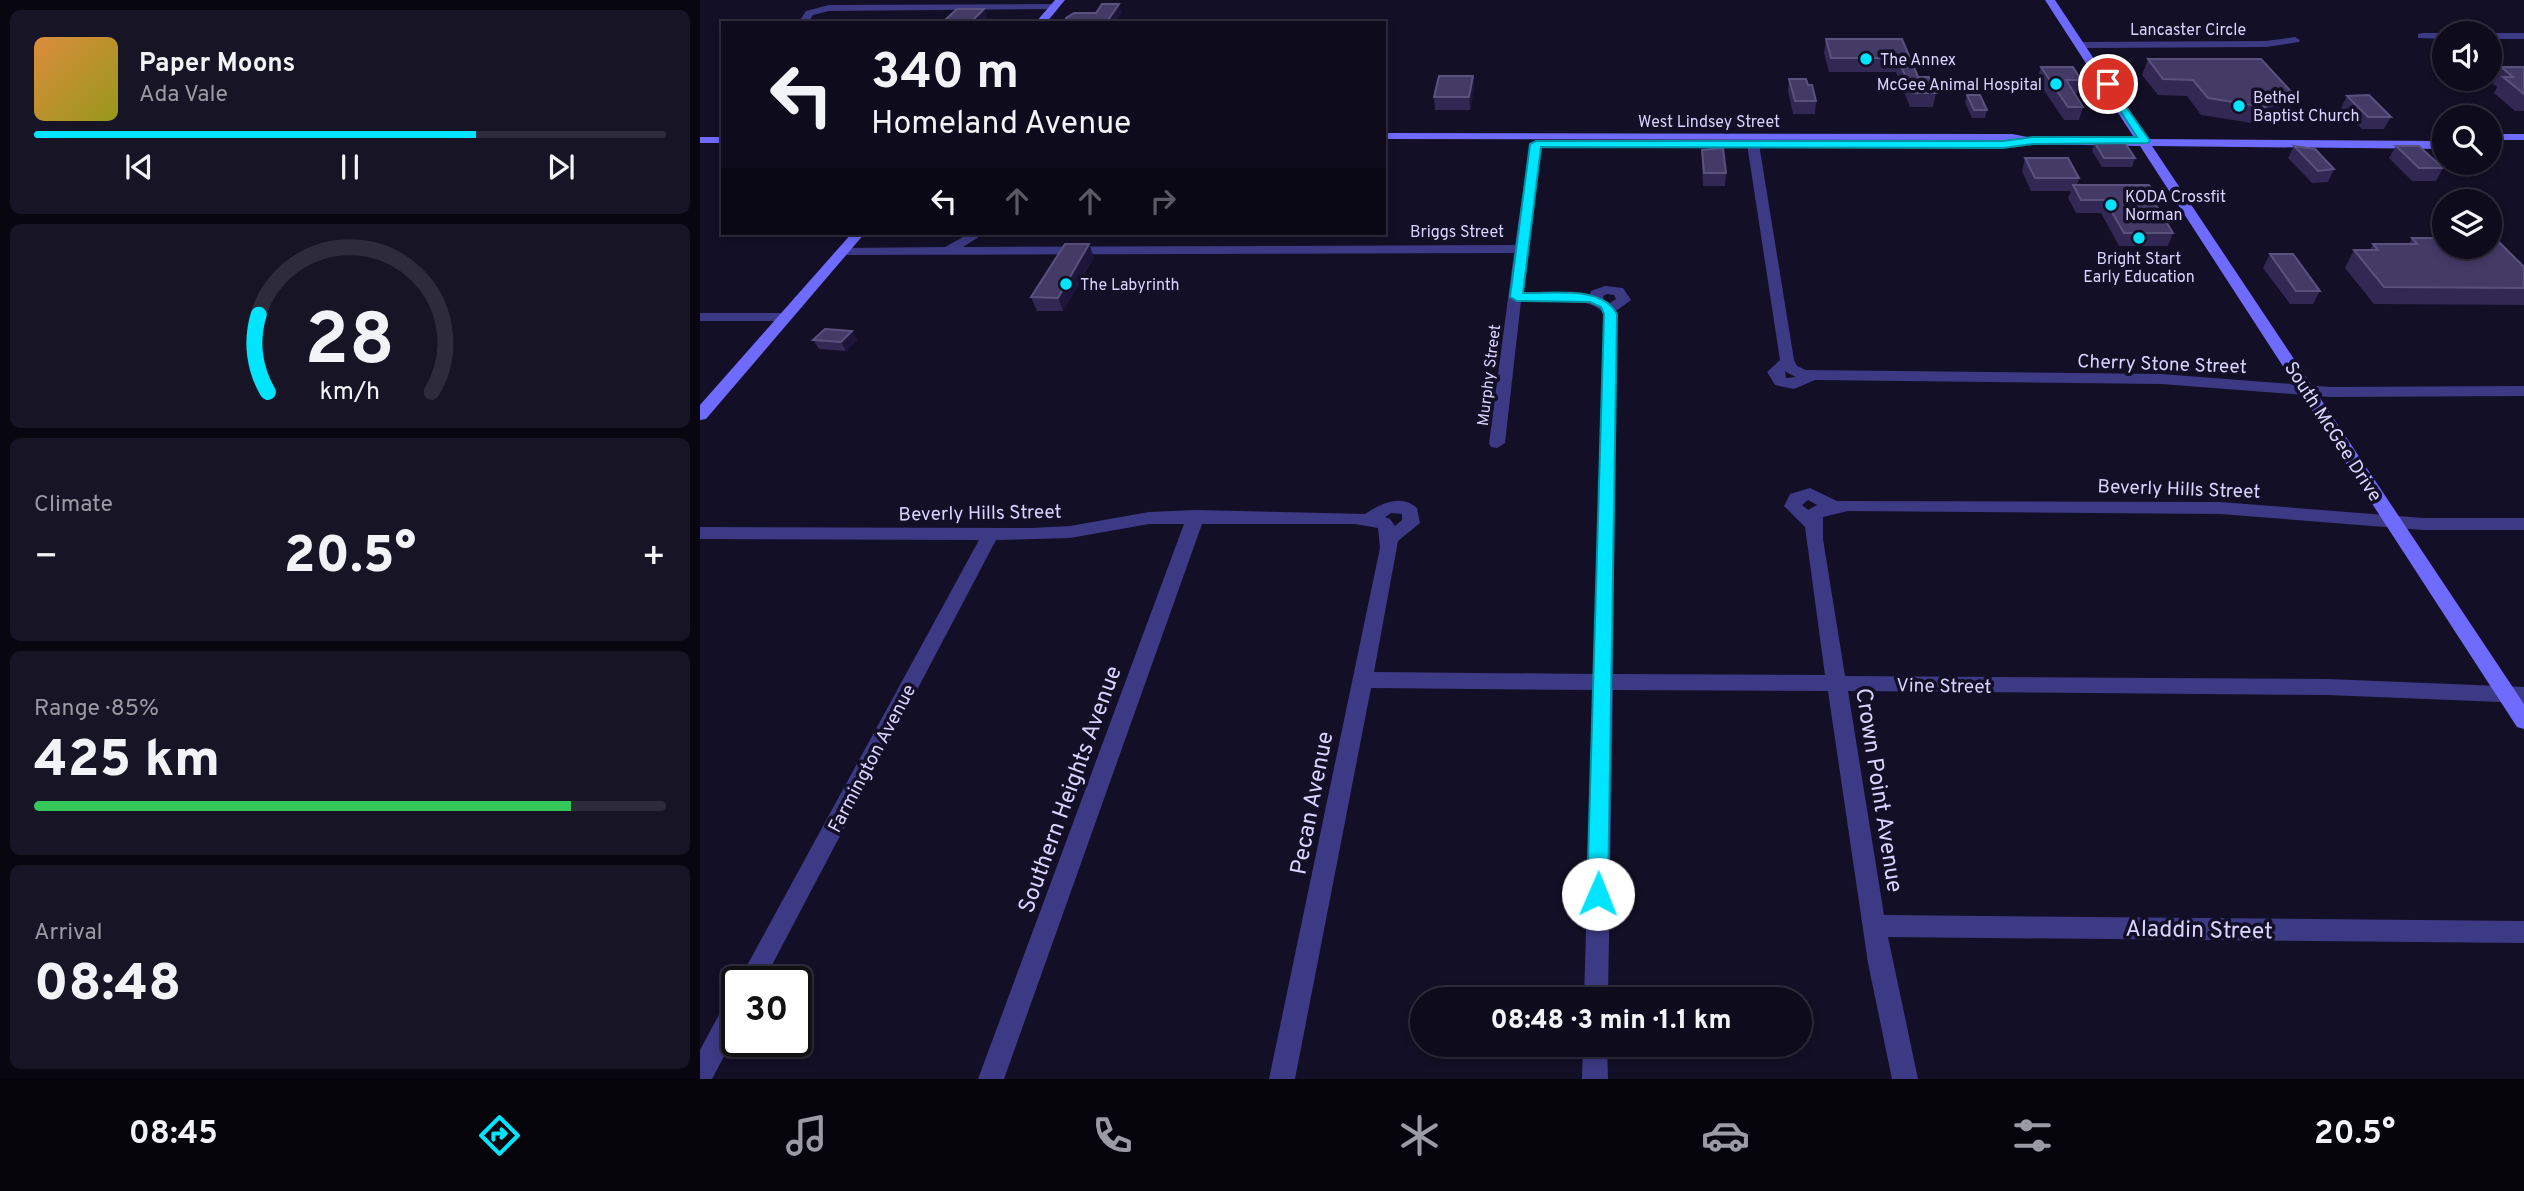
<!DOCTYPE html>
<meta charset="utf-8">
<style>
:root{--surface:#0e0b1c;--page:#171425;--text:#f1f3f6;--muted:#9b9ba3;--line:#2e2b3b;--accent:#00e5ff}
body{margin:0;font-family:Overpass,sans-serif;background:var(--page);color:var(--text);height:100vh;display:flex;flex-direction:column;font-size:26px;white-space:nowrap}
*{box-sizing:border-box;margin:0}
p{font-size:23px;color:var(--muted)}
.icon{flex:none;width:38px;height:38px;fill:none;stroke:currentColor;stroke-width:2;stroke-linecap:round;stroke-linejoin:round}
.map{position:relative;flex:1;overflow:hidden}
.drawer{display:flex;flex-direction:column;gap:10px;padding:10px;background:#08060f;width:700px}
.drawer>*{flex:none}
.guide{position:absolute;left:21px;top:21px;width:665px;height:214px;border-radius:0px;box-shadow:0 4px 10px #0003,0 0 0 2px var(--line);background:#0e0b1c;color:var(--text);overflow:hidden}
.fabs{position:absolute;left:1732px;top:21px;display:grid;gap:14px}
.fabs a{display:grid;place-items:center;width:70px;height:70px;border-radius:50%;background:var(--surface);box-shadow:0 4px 10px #0003,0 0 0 2px var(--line);font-size:35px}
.speed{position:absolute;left:21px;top:966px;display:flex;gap:14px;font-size:35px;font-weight:700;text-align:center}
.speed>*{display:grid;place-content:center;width:91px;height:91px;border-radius:50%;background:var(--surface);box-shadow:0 4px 10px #0003,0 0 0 2px var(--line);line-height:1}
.speed .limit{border:4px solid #111;border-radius:10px;background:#fff;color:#111}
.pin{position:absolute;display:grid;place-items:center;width:60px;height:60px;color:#fff;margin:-30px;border:4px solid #fff;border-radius:50%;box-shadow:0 2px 7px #0007}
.me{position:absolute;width:77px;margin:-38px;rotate:1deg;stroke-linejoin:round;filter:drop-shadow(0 0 5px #0008)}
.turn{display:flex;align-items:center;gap:24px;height:147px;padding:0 35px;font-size:32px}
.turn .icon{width:91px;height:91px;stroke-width:2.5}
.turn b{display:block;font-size:49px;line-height:60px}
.lanes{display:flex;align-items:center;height:66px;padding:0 35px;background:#0003;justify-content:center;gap:35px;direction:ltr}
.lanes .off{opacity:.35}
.big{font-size:52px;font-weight:800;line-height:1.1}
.drawer .tile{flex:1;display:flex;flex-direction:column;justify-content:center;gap:10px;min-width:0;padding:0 24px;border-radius:10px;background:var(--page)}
.drawer .dial{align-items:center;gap:0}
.dial svg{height:182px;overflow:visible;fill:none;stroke:var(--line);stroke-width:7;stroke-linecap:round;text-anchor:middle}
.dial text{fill:var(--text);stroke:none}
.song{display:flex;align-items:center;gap:21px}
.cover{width:84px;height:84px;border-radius:10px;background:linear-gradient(135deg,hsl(30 70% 55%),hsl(60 70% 35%))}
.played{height:7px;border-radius:4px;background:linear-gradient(90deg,var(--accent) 70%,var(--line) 70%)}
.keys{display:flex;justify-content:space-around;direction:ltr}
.heat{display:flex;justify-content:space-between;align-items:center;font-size:38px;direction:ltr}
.charge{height:10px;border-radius:5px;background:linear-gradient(90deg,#34c759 85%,var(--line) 0)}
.trip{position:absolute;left:710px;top:987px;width:402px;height:70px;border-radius:35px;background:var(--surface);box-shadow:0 4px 10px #0003,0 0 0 2px var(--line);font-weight:800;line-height:70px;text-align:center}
.tabs{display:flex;height:112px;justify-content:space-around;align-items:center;background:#06040b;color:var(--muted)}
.tabs .icon{width:49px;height:49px}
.tabs .current{color:var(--accent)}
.tabs b{font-size:32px;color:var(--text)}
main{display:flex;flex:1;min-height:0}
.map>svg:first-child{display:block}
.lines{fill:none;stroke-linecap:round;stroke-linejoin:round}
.street{fill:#3d3a85;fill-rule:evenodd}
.secondary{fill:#6f6bff;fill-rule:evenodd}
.wall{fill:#312854}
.shaded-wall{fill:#1d163a}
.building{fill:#433a66;stroke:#5a527e;stroke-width:2}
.route{fill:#00e5ff;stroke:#0095a6;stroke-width:2}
.poi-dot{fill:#00e5ff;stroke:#130f26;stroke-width:2.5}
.labels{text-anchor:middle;stroke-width:7;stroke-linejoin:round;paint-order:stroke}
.far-street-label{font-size:16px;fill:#d9d4ff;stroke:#130f26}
.far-poi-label{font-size:16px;fill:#d9d4ff;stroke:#130f26;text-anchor:start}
.street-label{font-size:19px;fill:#d9d4ff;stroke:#130f26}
.near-street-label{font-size:23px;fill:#d9d4ff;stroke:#130f26}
</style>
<main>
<section class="drawer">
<div class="tile">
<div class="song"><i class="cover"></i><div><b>Paper Moons</b><p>Ada Vale</p></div></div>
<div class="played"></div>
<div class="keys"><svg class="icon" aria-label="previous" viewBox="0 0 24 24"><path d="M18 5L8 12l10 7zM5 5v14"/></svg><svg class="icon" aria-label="pause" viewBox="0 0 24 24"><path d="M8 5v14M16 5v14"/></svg><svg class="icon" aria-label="next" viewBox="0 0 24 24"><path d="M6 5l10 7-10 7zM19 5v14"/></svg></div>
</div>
<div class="tile dial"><svg viewBox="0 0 100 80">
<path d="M14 69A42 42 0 1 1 86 69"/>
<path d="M14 69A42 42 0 0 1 10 35" stroke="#00e5ff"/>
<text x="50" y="56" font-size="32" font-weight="700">28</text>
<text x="50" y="72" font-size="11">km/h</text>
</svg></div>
<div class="tile"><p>Climate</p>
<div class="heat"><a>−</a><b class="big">20.5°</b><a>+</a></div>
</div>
<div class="tile"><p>Range · 85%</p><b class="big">425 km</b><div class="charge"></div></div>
<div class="tile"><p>Arrival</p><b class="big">08:48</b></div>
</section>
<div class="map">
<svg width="1824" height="1079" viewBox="0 0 1824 1079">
<rect width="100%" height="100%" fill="#130f26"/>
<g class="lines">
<g class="street">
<polygon points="353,4 358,7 356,9 129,11 113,15 108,23 98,23 106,11 129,5"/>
<polygon points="1722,33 1746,33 1745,39 1718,38 1718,34"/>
<polygon points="1789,33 1824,33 1824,39 1790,39"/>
<polygon points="1595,37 1600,40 1599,42 1566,47 1381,48 1376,45 1381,42 1566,41"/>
<path d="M836 141 842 144 822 293 889 296 891 291 905 286 923 288 931 300 916 311 913 674 1125 675 1105 527 1084 506 1090 494 1110 488 1137 501 1520 502 1723 518H1824V530H1723L1520 514 1148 511 1123 517V539L1145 676 1628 679 1824 687V703L1628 695 1148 691 1184 915 1824 921V943L1188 937 1218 1079H1192L1168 963 1128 691 913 690 908 999H884L893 690 671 688 595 1079H569L680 548 678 528 655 524H502L304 1079H278L484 524H449L370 538 296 540 63 982H38L279 540 0 539V527L331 528 370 526 449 512 496 510 665 514C680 504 701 493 717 508L720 523 698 541 674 672 893 674 904 314C891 295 842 301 821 301L805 443 797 448 791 447 789 443 814 253 144 255 139 254V248L245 247 270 233H285L263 247 815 245 830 144ZM907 294 914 295 916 299 910 303 904 300 903 296ZM1108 500 1117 505 1108 510 1102 505ZM691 513 702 514V520L695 526 690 519 685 517Z"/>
<path d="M1053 141 1059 144 1094 360 1097 366 1106 370 1461 374 1630 387 1824 386V396L1630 397 1461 384 1115 380 1094 389 1075 385 1067 372 1080 360 1047 144ZM1085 371 1086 372 1096 377 1086 378Z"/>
<polygon points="0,313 85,313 92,317 85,321 0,321"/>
<polygon points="37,995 37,1032 12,1079 0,1079 0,1050 28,998"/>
<polygon points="883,1045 907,1045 908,1079 882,1079"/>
</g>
<g class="secondary">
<polygon points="355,0 365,0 346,23 335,23"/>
<polygon points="1345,0 1355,0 1447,139 1745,141 1745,149 1452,146 1824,704 1824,729 1817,727 1440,146 1333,144 1312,140 684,139 684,133 1312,134 1333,138 1435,139"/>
<rect x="1790" y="134" width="34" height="6"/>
<rect x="0" y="137" width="23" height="6"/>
<polygon points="152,233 165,233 6,419 0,420 0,405"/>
</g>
</g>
<g class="wall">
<polygon points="284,9 289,23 246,23 245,20"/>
<polygon points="1126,39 1202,39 1218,77 1236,93 1233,107 1210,107 1196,72 1129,72 1124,53"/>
<polygon points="1448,59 1589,114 1558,124 1501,115 1487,96 1458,95 1442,75"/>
<polygon points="1341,67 1381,80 1377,93 1374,93 1383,107 1379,120 1364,120 1337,80"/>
<polygon points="1801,67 1824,67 1824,111 1815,111 1794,93 1797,87 1792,83"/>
<polygon points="773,76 774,88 770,110 735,110 734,97"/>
<polygon points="1089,79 1108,85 1116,101 1115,114 1093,114 1088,91"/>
<polygon points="1267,95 1287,110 1285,118 1272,118 1265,103"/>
<polygon points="1647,96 1691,117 1684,129 1662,129 1641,108"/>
<polygon points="1395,143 1435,158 1432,167 1402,167 1392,151"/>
<polygon points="1594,146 1634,169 1628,182 1612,183 1588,158"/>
<polygon points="1696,146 1743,168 1736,181 1712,181 1689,158"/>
<polygon points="1002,150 1026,173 1025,186 1003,186 1002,163"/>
<polygon points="1325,158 1379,178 1377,185 1458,200 1456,206 1473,233 1468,246 1419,246 1401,213 1376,213 1368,198 1371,191 1331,191 1322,171"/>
<polygon points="1712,238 1824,267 1824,305 1674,304 1645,268 1654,250 1670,250 1673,244 1709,244"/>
<polygon points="1570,254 1620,291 1613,304 1590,304 1563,268"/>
<polygon points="394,257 363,311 337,311 331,297"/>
<polygon points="152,331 157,340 146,351 119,349 113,340"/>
</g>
<g class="shaded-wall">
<polygon points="419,4 422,13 415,23 406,23"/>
<polygon points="284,9 289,23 274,23 273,20"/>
<polygon points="773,76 774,88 770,110 769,97"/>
<polygon points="1597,98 1589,114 1558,124 1565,107"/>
<polygon points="389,244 394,257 363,311 358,298"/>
<polygon points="152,331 157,340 146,351 141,342"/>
</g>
<g class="building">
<polygon points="402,4 419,4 406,23 369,23 366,18 374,13 396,13"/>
<polygon points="257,9 284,9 273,20 245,20"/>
<polygon points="1126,39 1202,39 1218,77 1229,77 1236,93 1212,93 1198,58 1131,58"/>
<polygon points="1448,59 1561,59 1597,98 1565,107 1508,98 1493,80 1463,79"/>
<polygon points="1341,67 1373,67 1381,80 1366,80 1383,107 1368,107"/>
<polygon points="1801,67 1824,67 1824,94 1803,77 1813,77"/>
<polygon points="739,76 773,76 769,97 734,97"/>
<polygon points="1089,79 1106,79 1108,85 1112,85 1116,101 1095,101"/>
<polygon points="1267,95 1280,95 1287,110 1274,110"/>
<polygon points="1669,95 1691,117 1668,117 1647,96"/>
<polygon points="1395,143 1425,143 1435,158 1404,158"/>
<polygon points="1594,146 1615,149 1634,169 1618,171"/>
<polygon points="1696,146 1719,146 1743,168 1719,168"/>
<polygon points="1023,148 1026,173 1004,173 1002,150"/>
<polygon points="1325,158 1368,158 1379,178 1335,178"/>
<polygon points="1373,185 1449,185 1458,200 1453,200 1473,233 1424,233 1405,200 1381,200"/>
<polygon points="1712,238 1745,238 1745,247 1790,247 1790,238 1795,238 1824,267 1824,288 1684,287 1654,250 1678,250 1673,244 1717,244"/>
<polygon points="365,244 389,244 358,298 331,297"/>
<polygon points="1570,254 1593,254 1620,291 1596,291"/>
<polygon points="125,329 152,331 141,342 113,340"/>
</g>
<path class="route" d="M1408 81 1450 141 1448 143 1333 144 1303 148 841 147 823 293C853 294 902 285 917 314L908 894 905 901 898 904 890 901 887 894 904 314 901 307 890 302 817 301 810 297 830 144 836 141H1303L1333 137H1437L1403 84Z"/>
<g class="poi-dot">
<circle cx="1166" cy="59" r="7"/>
<circle cx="1356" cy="84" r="7"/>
<circle cx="1539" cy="106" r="7"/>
<circle cx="1411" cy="205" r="7"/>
<circle cx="1439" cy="238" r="7"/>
<circle cx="366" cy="284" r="7"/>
</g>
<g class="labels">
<g class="far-street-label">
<text x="1488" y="35">Lancaster Circle</text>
<text x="1009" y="127">West Lindsey Street</text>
<text x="757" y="237">Briggs Street</text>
<text transform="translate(788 375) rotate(-83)" y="6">Murphy Street</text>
</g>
<g class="far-poi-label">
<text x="1180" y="65">The Annex</text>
<text x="1342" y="90" text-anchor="end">McGee Animal Hospital</text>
<text x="1553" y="103">Bethel<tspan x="1553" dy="18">Baptist Church</tspan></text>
<text x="1425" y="202">KODA Crossfit<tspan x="1425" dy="18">Norman</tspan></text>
<text x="1439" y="264" text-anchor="middle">Bright Start<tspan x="1439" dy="18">Early Education</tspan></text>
<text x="380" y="290">The Labyrinth</text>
</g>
<g class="street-label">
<text transform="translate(1462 363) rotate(2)" y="7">Cherry Stone Street</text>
<text transform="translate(1634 431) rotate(57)" y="7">South McGee Drive</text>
<text transform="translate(1479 488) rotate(2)" y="7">Beverly Hills Street</text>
<text transform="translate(280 512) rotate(-1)" y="7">Beverly Hills Street</text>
<text transform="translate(1244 685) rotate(1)" y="7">Vine Street</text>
<text transform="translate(171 758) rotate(-62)" y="7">Farmington Avenue</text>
</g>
<g class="near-street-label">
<text transform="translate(369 789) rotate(-70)" y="8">Southern Heights Avenue</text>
<text transform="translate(1180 790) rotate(81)" y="8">Crown Point Avenue</text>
<text transform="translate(611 803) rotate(-79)" y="8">Pecan Avenue</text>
<text transform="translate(1499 929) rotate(1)" y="8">Aladdin Street</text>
</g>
</g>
</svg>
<div class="fabs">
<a><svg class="icon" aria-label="sound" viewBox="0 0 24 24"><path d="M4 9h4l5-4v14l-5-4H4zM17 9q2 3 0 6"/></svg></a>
<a><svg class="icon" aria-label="search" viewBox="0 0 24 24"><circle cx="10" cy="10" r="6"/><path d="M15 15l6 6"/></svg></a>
<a><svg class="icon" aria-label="layers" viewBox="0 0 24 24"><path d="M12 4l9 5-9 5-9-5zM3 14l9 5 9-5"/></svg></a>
</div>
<div class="speed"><div class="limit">30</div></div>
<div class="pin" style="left:1408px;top:84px;background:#d93025"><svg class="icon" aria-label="arrive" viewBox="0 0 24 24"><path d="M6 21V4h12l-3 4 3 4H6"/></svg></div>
<svg class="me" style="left:898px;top:894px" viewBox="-20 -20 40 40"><circle r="19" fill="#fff"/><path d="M0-13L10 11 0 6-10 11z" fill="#00e5ff"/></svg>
<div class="trip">08:48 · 3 min · 1.1 km</div>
<div class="guide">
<div class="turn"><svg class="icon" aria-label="left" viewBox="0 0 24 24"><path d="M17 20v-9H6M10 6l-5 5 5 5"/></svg><div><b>340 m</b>Homeland Avenue</div></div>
<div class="lanes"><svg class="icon" aria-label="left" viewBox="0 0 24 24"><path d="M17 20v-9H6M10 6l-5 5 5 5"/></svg><svg class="icon off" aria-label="ahead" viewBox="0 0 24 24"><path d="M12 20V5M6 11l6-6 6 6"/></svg><svg class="icon off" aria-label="ahead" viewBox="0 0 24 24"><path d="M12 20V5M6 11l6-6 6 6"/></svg><svg class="icon off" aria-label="right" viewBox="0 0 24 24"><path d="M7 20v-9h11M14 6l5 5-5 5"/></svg></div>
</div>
</div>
</main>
<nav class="tabs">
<b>08:45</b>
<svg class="icon current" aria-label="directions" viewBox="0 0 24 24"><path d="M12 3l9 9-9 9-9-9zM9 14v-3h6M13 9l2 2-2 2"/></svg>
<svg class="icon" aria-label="music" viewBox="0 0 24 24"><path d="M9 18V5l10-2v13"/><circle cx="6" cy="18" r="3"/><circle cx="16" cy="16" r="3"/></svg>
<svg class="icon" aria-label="phone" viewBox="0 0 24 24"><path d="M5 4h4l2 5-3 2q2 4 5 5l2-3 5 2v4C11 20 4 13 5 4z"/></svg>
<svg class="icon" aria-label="climate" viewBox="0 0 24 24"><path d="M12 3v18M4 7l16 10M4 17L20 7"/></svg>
<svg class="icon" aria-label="car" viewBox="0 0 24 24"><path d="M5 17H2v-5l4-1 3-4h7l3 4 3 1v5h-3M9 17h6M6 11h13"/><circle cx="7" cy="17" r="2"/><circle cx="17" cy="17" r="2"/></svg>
<svg class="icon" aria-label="filters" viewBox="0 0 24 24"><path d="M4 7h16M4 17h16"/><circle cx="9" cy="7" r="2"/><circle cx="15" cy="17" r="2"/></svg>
<b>20.5°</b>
</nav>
